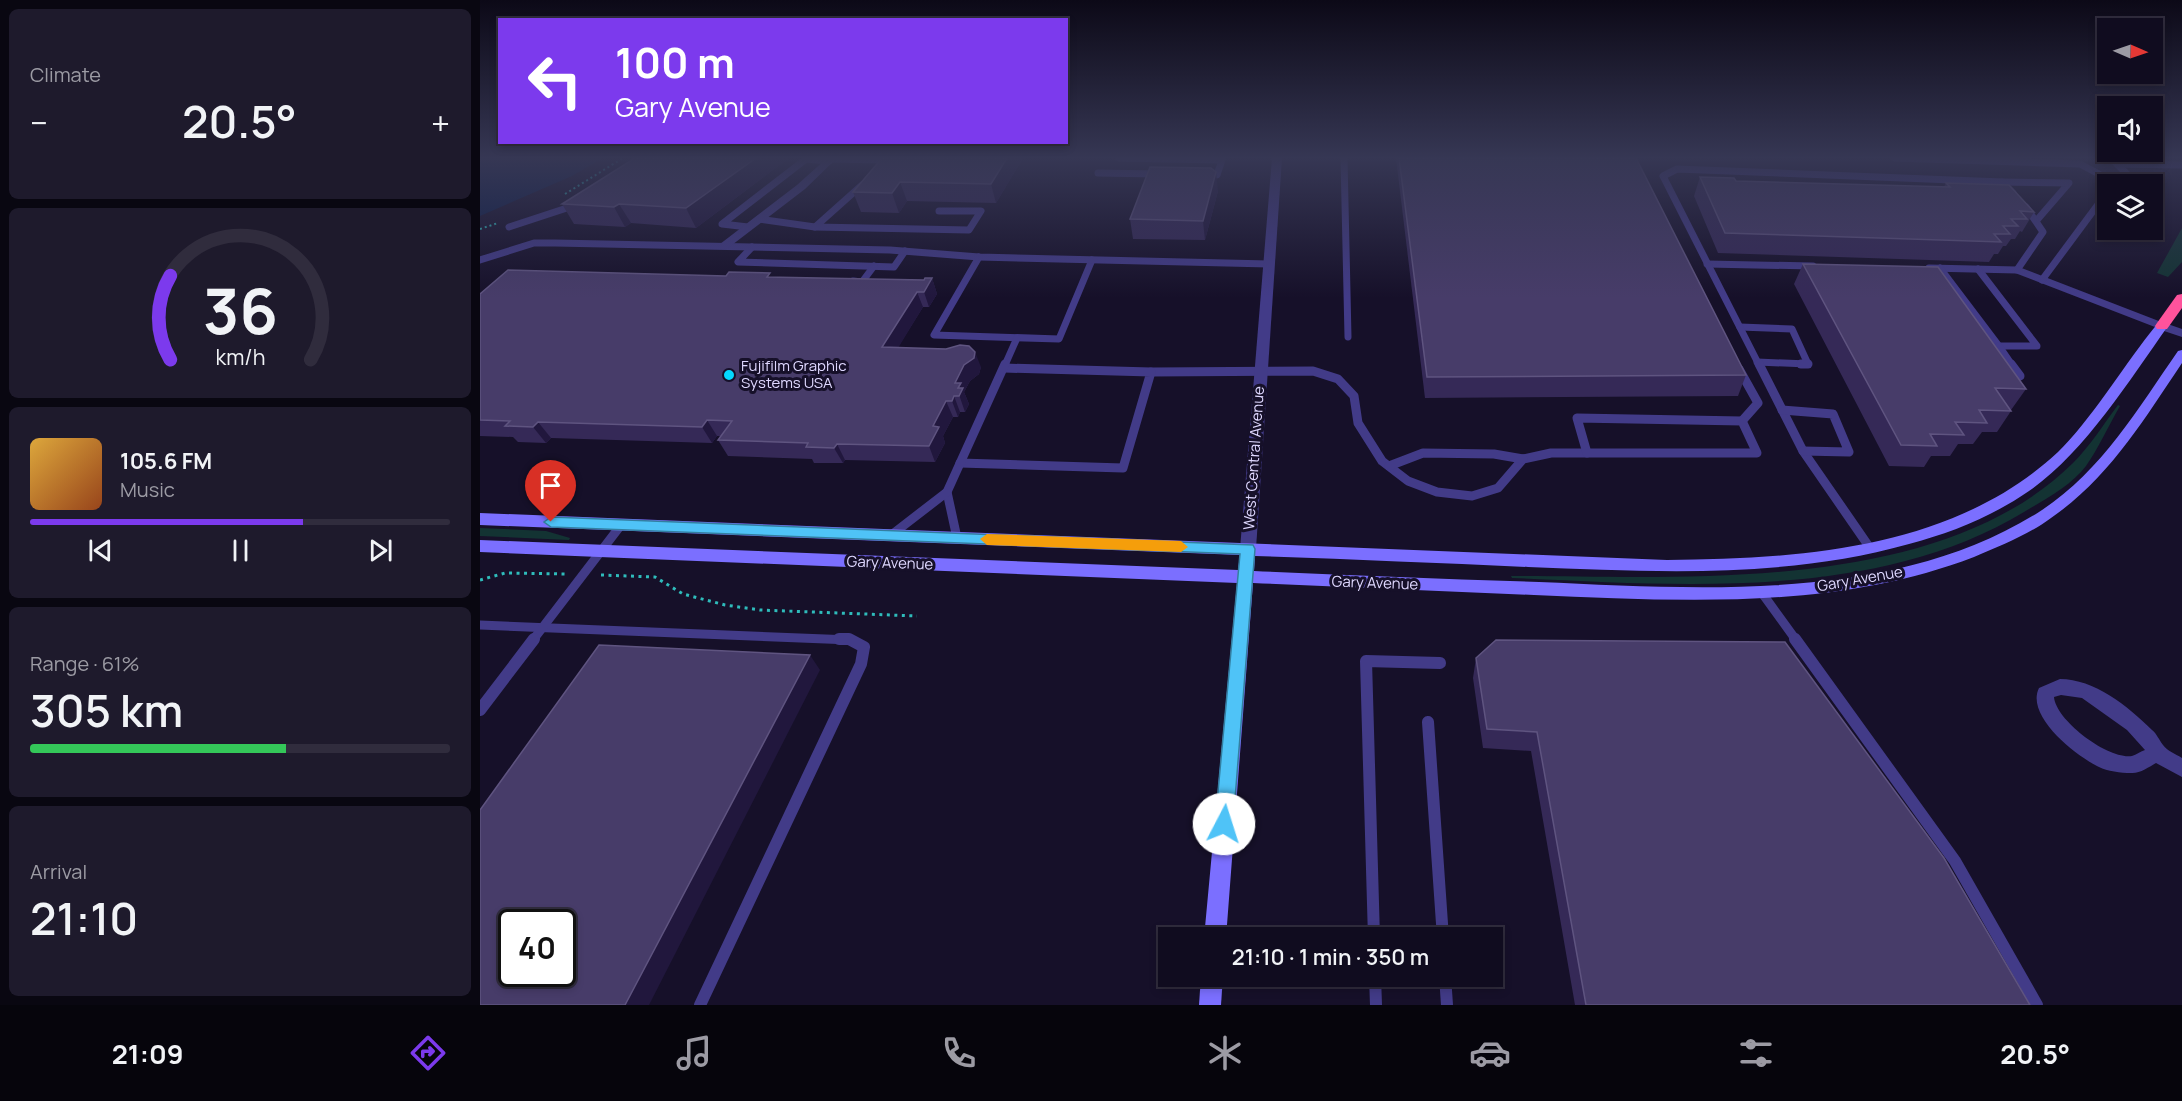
<!DOCTYPE html>
<meta charset="utf-8">
<style>
:root{--surface:#100c1f;--page:#1e1a2c;--text:#f1f3f6;--muted:#9c9ba4;--line:#302c3d;--accent:#7c3aed}
body{margin:0;font-family:Manrope,sans-serif;background:var(--page);color:var(--text);height:100vh;display:flex;flex-direction:column;font-size:22px;white-space:nowrap}
*{box-sizing:border-box;margin:0}
p{font-size:20px;color:var(--muted)}
.icon{flex:none;width:33px;height:33px;fill:none;stroke:currentColor;stroke-width:2;stroke-linecap:round;stroke-linejoin:round}
.map{position:relative;flex:1;overflow:hidden}
.side{display:flex;flex-direction:column;gap:9px;padding:9px;background:#090711;width:480px}
.side>*{flex:none}
.guide{position:absolute;left:18px;top:18px;width:570px;height:126px;border-radius:0px;box-shadow:0 3px 9px #0003,0 0 0 2px var(--line);background:#7c3aed;color:#fff;overflow:hidden}
.needle{width:39px;rotate:92deg}
.tools{position:absolute;left:1617px;top:18px;display:grid;gap:12px}
.tools a{display:grid;place-items:center;width:66px;height:66px;border-radius:0px;background:var(--surface);box-shadow:0 3px 9px #0003,0 0 0 2px var(--line);font-size:30px}
.speed{position:absolute;left:18px;top:909px;display:flex;gap:12px;font-size:30px;font-weight:700;text-align:center}
.speed>*{display:grid;place-content:center;width:78px;height:78px;border-radius:50%;background:var(--surface);box-shadow:0 3px 9px #0003,0 0 0 2px var(--line);line-height:1}
.speed .limit{border:3px solid #111;border-radius:9px;background:#fff;color:#111}
.pin{position:absolute;display:grid;place-items:center;width:51px;height:51px;color:#fff;margin:-62px -26px;border-radius:50% 50% 50% 0;rotate:-45deg;box-shadow:0 0 6px #0007}
.pin .icon{rotate:45deg}
.me{position:absolute;width:66px;margin:-33px;rotate:5deg;stroke-linejoin:round;filter:drop-shadow(0 0 4px #0008)}
.turn{display:flex;align-items:center;gap:21px;height:126px;padding:0 18px;font-size:27px}
.turn .icon{width:78px;height:78px;stroke-width:2.5}
.turn b{display:block;font-size:42px;line-height:51px}
.big{font-size:45px;font-weight:600;line-height:1.1}
.side .card{flex:1;display:flex;flex-direction:column;justify-content:center;gap:9px;min-width:0;padding:0 21px;border-radius:9px;background:var(--page)}
.side .dial{align-items:center;gap:0}
.dial svg{height:156px;overflow:visible;fill:none;stroke:var(--line);stroke-width:7;stroke-linecap:round;text-anchor:middle}
.dial text{fill:var(--text);stroke:none}
.song{display:flex;align-items:center;gap:18px}
.cover{width:72px;height:72px;border-radius:9px;background:linear-gradient(135deg,hsl(40 70% 55%),hsl(20 70% 35%))}
.played{height:6px;border-radius:3px;background:linear-gradient(90deg,var(--accent) 65%,var(--line) 65%)}
.keys{display:flex;justify-content:space-around;direction:ltr}
.heat{display:flex;justify-content:space-between;align-items:center;font-size:33px;direction:ltr}
.charge{height:9px;border-radius:4px;background:linear-gradient(90deg,#34c759 61%,var(--line) 0)}
.trip{position:absolute;left:678px;top:927px;width:345px;height:60px;border-radius:0px;background:var(--surface);box-shadow:0 3px 9px #0003,0 0 0 2px var(--line);font-weight:600;line-height:60px;text-align:center}
.tab-bar{display:flex;height:96px;justify-content:space-around;align-items:center;background:#06050c;color:var(--muted)}
.tab-bar .icon{width:42px;height:42px}
.tab-bar .active{color:var(--accent)}
.tab-bar b{font-size:27px;color:var(--text)}
main{display:flex;flex:1;min-height:0}
.map>svg:first-child{display:block}
.green{fill:#133333}
.water{fill:#0a1d48}
.lines{fill:none;stroke-linecap:round;stroke-linejoin:round}
.path-far1{stroke:#2fbcbb;stroke-width:2;stroke-dasharray:2 3;stroke-linecap:butt}
.path{stroke:#2fbcbb;stroke-width:3;stroke-dasharray:3 4.5;stroke-linecap:butt}
.lane-far2{stroke:#423b88;stroke-width:7}
.lane-far1{stroke:#423b88;stroke-width:9}
.lane{stroke:#423b88;stroke-width:12}
.street{fill:#423b88;fill-rule:evenodd}
.secondary{fill:#7b6fff;fill-rule:evenodd}
.highway{fill:#ff539c;fill-rule:evenodd}
.wall{fill:#352957}
.shaded-wall{fill:#21173d}
.building{fill:#473c69;stroke:#5f5480;stroke-width:1.5;fill-rule:evenodd}
.route{fill:#4fc3f7;stroke:#337fa1;stroke-width:1.5}
.slow{fill:#f59e0b}
.poi-dot{fill:#04d8ff;stroke:#161029;stroke-width:2}
.labels{text-anchor:middle;stroke-width:6;stroke-linejoin:round;paint-order:stroke}
.poi-label{font-size:15px;fill:#dfd8ff;stroke:#161029;text-anchor:start}
.street-label{font-size:15px;fill:#dfd8ff;stroke:#161029}
</style>
<main>
<section class="side">
<div class="card"><p>Climate</p>
<div class="heat"><a>−</a><b class="big">20.5°</b><a>+</a></div>
</div>
<div class="card dial"><svg viewBox="0 0 100 80">
<path d="M14 69A42 42 0 1 1 86 69"/>
<path d="M14 69A42 42 0 0 1 14 26" stroke="#7c3aed"/>
<text x="50" y="56" font-size="32" font-weight="700">36</text>
<text x="50" y="72" font-size="11">km/h</text>
</svg></div>
<div class="card">
<div class="song"><i class="cover"></i><div><b>105.6 FM</b><p>Music</p></div></div>
<div class="played"></div>
<div class="keys"><svg class="icon" aria-label="previous" viewBox="0 0 24 24"><path d="M18 5L8 12l10 7zM5 5v14"/></svg><svg class="icon" aria-label="pause" viewBox="0 0 24 24"><path d="M8 5v14M16 5v14"/></svg><svg class="icon" aria-label="next" viewBox="0 0 24 24"><path d="M6 5l10 7-10 7zM19 5v14"/></svg></div>
</div>
<div class="card"><p>Range · 61%</p><b class="big">305 km</b><div class="charge"></div></div>
<div class="card"><p>Arrival</p><b class="big">21:10</b></div>
</section>
<div class="map">
<svg width="1702" height="1005" viewBox="0 0 1702 1005">
<rect width="100%" height="100%" fill="#161029"/>
<g class="green">
<polygon points="1702,228 1702,262 1688,277 1677,273"/>
<path d="M1638 405 1640 406C1629 425 1618 449 1606 466 1592 485 1564 500 1544 512 1395 602 1198 585 1032 578L1031 576C1205 576 1459 595 1593 463 1610 446 1623 425 1638 405Z"/>
<polygon points="0,528 66,531 90,538 89,540 0,536"/>
</g>
<polygon class="water" points="0,158 123,158 92,176 0,216"/>
<g class="lines">
<g class="path-far1">
<polyline points="85,194 143,158"/>
<polyline points="0,229 18,223"/>
</g>
<g class="path">
<polyline points="121,575 175,577 203,594 245,605 280,610 437,616"/>
<polyline points="0,580 25,573 87,574"/>
</g>
<g class="lane-far2">
<polyline points="639,158 742,160 737,175 726,175"/>
<polyline points="864,158 868,337"/>
<polyline points="1415,158 1600,164 1634,182"/>
<polyline points="1631,158 1646,173 1632,184"/>
<polyline points="352,159 406,160 403,165"/>
<polyline points="1637,164 1702,165"/>
<polyline points="618,173 679,174"/>
<polyline points="1522,182 1589,183 1557,220"/>
<polyline points="1546,207 1563,232 1537,270 1682,326"/>
<polyline points="279,219 335,227 382,185"/>
<polyline points="29,227 96,205"/>
<polyline points="268,227 242,224 326,159 349,161"/>
<polyline points="335,227 489,230 501,211 459,211"/>
<polyline points="272,247 258,262 414,267 425,251"/>
<polyline points="499,257 454,335 579,339 612,260"/>
<polyline points="0,260 54,243 75,243 410,250 499,257 789,264"/>
<polyline points="1227,264 1333,266"/>
<polyline points="1449,268 1537,270"/>
<polyline points="1460,268 1519,346 1557,346 1498,269"/>
<polyline points="1562,280 1628,191"/>
<polyline points="373,281 382,282 394,266"/>
<polyline points="1260,327 1312,329 1328,364 1277,362"/>
<polyline points="1519,346 1532,365"/>
<polyline points="525,365 537,338"/>
<polyline points="1279,365 1183,176 1197,169 1522,182 1533,193"/>
</g>
<g class="lane-far1">
<polyline points="1279,364 1323,451 1390,548"/>
<polyline points="1321,364 1328,364"/>
<polyline points="1531,364 1540,376"/>
<polyline points="1259,369 1278,403 1262,421"/>
<polyline points="671,372 833,371 858,379 874,396 878,423 902,461 928,481 957,492 992,496 1018,488 1043,459 1071,453 1107,453"/>
<polyline points="1302,410 1353,414 1369,452 1323,451"/>
<polygon points="1097,418 1262,421 1277,453 1107,453"/>
<polyline points="480,463 643,468 671,372 524,368"/>
<polyline points="909,466 943,453 1014,454 1043,459"/>
<polyline points="467,492 477,538"/>
<polyline points="410,536 467,492 525,364"/>
<polyline points="1282,593 1316,640"/>
<polyline points="0,625 371,640"/>
<polyline points="53,640 141,525"/>
</g>
<g class="lane">
<polyline points="1315,639 1475,861 1557,1005"/>
<polyline points="0,710 54,639"/>
<polyline points="948,722 963,938"/>
<polyline points="894,938 886,661 960,663"/>
<polyline points="895,976 896,1005"/>
<polyline points="965,976 967,1005"/>
<polyline points="220,1005 381,664 384,647 369,639 359,639"/>
</g>
<g class="street">
<polygon points="347,158 357,158 325,189 248,248 240,248 240,244 317,185"/>
<polygon points="792,158 802,158 776,549 774,553 762,553 760,549"/>
<polygon points="1682,322 1702,329 1702,337 1678,329 1676,326"/>
<path d="M1580 679C1614 679 1648 706 1672 730 1677 734 1679 740 1683 745 1687 751 1696 754 1702 758V777L1676 763C1669 767 1659 774 1651 773 1641 773 1627 771 1619 767 1596 756 1545 716 1559 688ZM1581 695 1602 698 1647 730 1665 750C1661 751 1656 755 1652 756 1629 760 1576 721 1574 697Z"/>
</g>
<g class="secondary">
<path d="M1682 322 1688 326C1649 381 1604 453 1549 491 1513 516 1471 533 1429 544 1304 579 1177 572 1048 567 957 563 866 559 775 556L774 571C869 575 964 579 1059 582 1222 589 1415 603 1559 512 1621 472 1657 410 1698 351L1702 350V363C1663 421 1629 478 1571 518 1548 535 1520 546 1494 557 1353 611 1201 601 1054 595 960 591 867 587 773 583L746 938H724L757 583 0 552V540L758 570 760 555 0 525V513L1187 560C1321 559 1474 549 1578 452 1610 421 1641 370 1670 333L1678 323Z"/>
<polygon points="721,976 743,976 741,1005 719,1005"/>
</g>
<polygon class="highway" points="1702,294 1702,308 1687,329 1677,329 1675,326 1677,323 1697,295"/>
</g>
<g class="wall">
<polygon points="309,158 216,228 151,223 145,227 94,224 82,204"/>
<polygon points="402,158 543,158 516,203 427,201 419,213 381,212 373,192"/>
<polygon points="916,158 1156,158 1266,375 1258,396 945,398"/>
<polygon points="1220,177 1256,181 1464,187 1466,183 1554,212 1542,232 1540,231 1535,239 1531,239 1526,246 1523,246 1518,254 1514,254 1509,262 1238,253 1214,196"/>
<polygon points="738,191 725,240 653,239 650,219"/>
<polygon points="1323,264 1546,389 1531,410 1530,410 1531,411 1517,432 1502,432 1493,444 1478,444 1470,456 1451,456 1444,467 1409,466 1314,284"/>
<polygon points="292,277 444,280 452,278 457,294 449,307 443,307 418,347 501,367 499,374 490,381 484,392 489,404 485,412 480,412 478,417 473,417 463,436 465,443 455,462 365,460 363,463 334,463 332,459 248,456 238,440 240,436 237,436 232,443 71,438 66,443 38,442 33,437 0,436 0,294"/>
<polygon points="996,658 1550,1005 1095,1005 1051,751 1003,748 993,678"/>
</g>
<g class="shaded-wall">
<polygon points="276,158 309,158 216,228 206,208"/>
<polygon points="527,158 543,158 516,203 511,184"/>
<polygon points="736,172 738,191 725,240 723,221"/>
<polygon points="420,182 427,201 419,213 412,193"/>
<polygon points="139,204 151,223 145,227 134,207"/>
<polygon points="452,278 457,294 449,307 444,292"/>
<polygon points="437,292 443,307 409,363 402,347"/>
<polygon points="495,352 501,367 499,374 490,381 484,392 489,404 485,412 475,383 484,365"/>
<polygon points="474,396 480,412 478,417 472,401"/>
<polygon points="466,401 473,417 463,436 465,443 455,462 449,446 453,426"/>
<polygon points="227,420 237,436 232,443 222,427"/>
<polygon points="58,422 71,438 66,443 53,427"/>
<polygon points="357,444 365,460 363,463 354,448"/>
<polygon points="330,655 340,670 169,1005 145,1005"/>
</g>
<g class="building">
<polygon points="155,158 276,158 206,208 139,204 134,207 82,204"/>
<polygon points="402,158 527,158 511,184 420,182 412,193 373,192"/>
<polygon points="919,158 1156,158 1266,375 947,377"/>
<polygon points="670,167 731,168 736,172 723,221 650,219"/>
<polygon points="1220,177 1254,178 1256,181 1470,187 1466,183 1529,185 1554,212 1540,211 1547,219 1531,219 1538,226 1523,226 1530,234 1514,234 1521,242 1245,233"/>
<polygon points="1323,264 1458,267 1546,389 1515,388 1531,411 1499,410 1507,423 1475,422 1484,435 1450,434 1457,446 1421,445"/>
<polygon points="28,270 246,276 249,272 290,273 287,277 444,280 445,278 452,278 444,292 437,292 402,347 466,349 480,345 489,346 495,352 494,358 484,365 475,383 481,383 478,388 483,388 479,396 474,396 472,401 466,401 453,426 459,427 449,446 357,444 354,448 326,447 328,443 238,440 252,421 227,420 222,427 58,422 53,427 25,426 30,421 0,420 0,294"/>
<polygon points="1016,640 1305,642 1464,858 1550,1005 1106,1005 1057,732 1007,729 996,658"/>
<path d="M119 645 330 655 145 1005H0V810ZM32 922H82V974H32Z"/>
</g>
<linearGradient id="sky" x2="0" y2="1"><stop stop-color="#0c0917"/><stop offset="0.53" stop-color="#363754"/><stop offset="1" stop-color="#363754" stop-opacity="0"/></linearGradient>
<rect width="1702" height="298" fill="url(#sky)"/>
<polygon class="route" points="71,517 773,545 775,549 753,824 751,830 744,833 738,830 735,824 760,554 71,527 64,522"/>
<polygon class="slow" points="507,534 701,541 708,547 701,552 507,545 500,539"/>
<circle class="poi-dot" cx="249" cy="375" r="6"/>
<g class="labels">
<g class="poi-label">
<text x="261" y="371">Fujifilm Graphic<tspan x="261" dy="17">Systems USA</tspan></text>
</g>
<g class="street-label">
<text transform="translate(774 458) rotate(-86)" y="5">West Central Avenue</text>
<text transform="translate(410 563) rotate(2)" y="5">Gary Avenue</text>
<text transform="translate(1380 579) rotate(-10)" y="5">Gary Avenue</text>
<text transform="translate(895 583) rotate(2)" y="5">Gary Avenue</text>
</g>
</g>
</svg>
<div class="tools">
<a><svg class="needle" viewBox="-14 -14 28 28"><path d="M0-13l5 13h-10z" fill="#e53935"/><path d="M0 13l5-13h-10z" fill="#9c9ba4"/></svg></a>
<a><svg class="icon" aria-label="sound" viewBox="0 0 24 24"><path d="M4 9h4l5-4v14l-5-4H4zM17 9q2 3 0 6"/></svg></a>
<a><svg class="icon" aria-label="layers" viewBox="0 0 24 24"><path d="M12 4l9 5-9 5-9-5zM3 14l9 5 9-5"/></svg></a>
</div>
<div class="speed"><div class="limit">40</div></div>
<div class="pin" style="left:71px;top:522px;background:#d93025"><svg class="icon" aria-label="arrive" viewBox="0 0 24 24"><path d="M6 21V4h12l-3 4 3 4H6"/></svg></div>
<svg class="me" style="left:744px;top:824px" viewBox="-20 -20 40 40"><circle r="19" fill="#fff"/><path d="M0-13L10 11 0 6-10 11z" fill="#4fc3f7"/></svg>
<div class="trip">21:10 · 1 min · 350 m</div>
<div class="guide">
<div class="turn"><svg class="icon" aria-label="left" viewBox="0 0 24 24"><path d="M17 20v-9H6M10 6l-5 5 5 5"/></svg><div><b>100 m</b>Gary Avenue</div></div>
</div>
</div>
</main>
<nav class="tab-bar">
<b>21:09</b>
<svg class="icon active" aria-label="directions" viewBox="0 0 24 24"><path d="M12 3l9 9-9 9-9-9zM9 14v-3h6M13 9l2 2-2 2"/></svg>
<svg class="icon" aria-label="music" viewBox="0 0 24 24"><path d="M9 18V5l10-2v13"/><circle cx="6" cy="18" r="3"/><circle cx="16" cy="16" r="3"/></svg>
<svg class="icon" aria-label="phone" viewBox="0 0 24 24"><path d="M5 4h4l2 5-3 2q2 4 5 5l2-3 5 2v4C11 20 4 13 5 4z"/></svg>
<svg class="icon" aria-label="climate" viewBox="0 0 24 24"><path d="M12 3v18M4 7l16 10M4 17L20 7"/></svg>
<svg class="icon" aria-label="car" viewBox="0 0 24 24"><path d="M5 17H2v-5l4-1 3-4h7l3 4 3 1v5h-3M9 17h6M6 11h13"/><circle cx="7" cy="17" r="2"/><circle cx="17" cy="17" r="2"/></svg>
<svg class="icon" aria-label="filters" viewBox="0 0 24 24"><path d="M4 7h16M4 17h16"/><circle cx="9" cy="7" r="2"/><circle cx="15" cy="17" r="2"/></svg>
<b>20.5°</b>
</nav>
